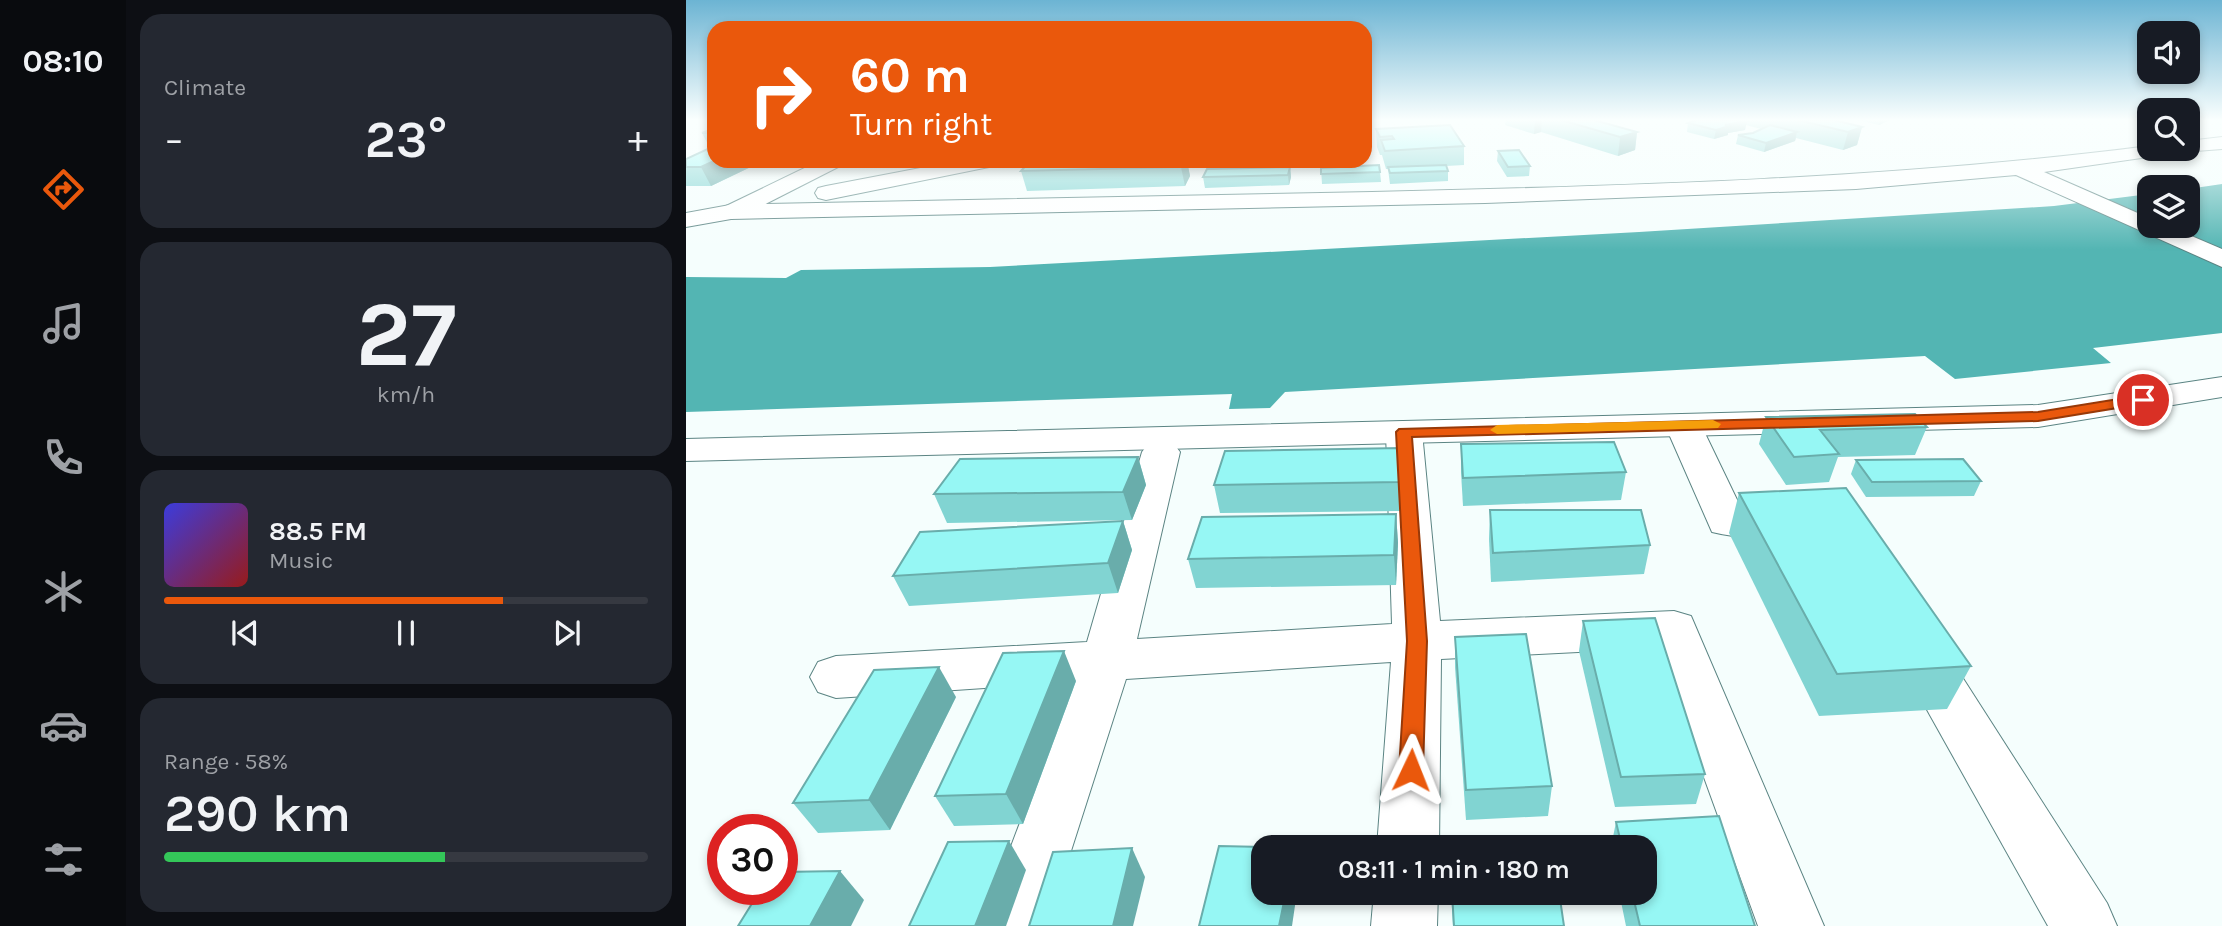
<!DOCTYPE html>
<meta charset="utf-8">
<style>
:root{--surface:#171b24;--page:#242831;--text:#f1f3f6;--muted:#9ea1a6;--line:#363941;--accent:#ea580c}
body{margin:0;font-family:Karla,sans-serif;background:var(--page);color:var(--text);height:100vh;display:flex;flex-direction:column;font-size:26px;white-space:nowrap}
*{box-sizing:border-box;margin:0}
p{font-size:23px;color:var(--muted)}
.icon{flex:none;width:38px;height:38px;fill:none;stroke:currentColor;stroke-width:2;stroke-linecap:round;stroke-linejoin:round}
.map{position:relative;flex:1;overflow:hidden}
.drawer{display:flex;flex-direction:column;gap:14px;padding:14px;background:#0d0f14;width:560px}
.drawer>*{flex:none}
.top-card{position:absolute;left:21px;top:21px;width:665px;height:147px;border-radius:21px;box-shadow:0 4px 10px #0003;background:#ea580c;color:#fff;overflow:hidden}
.fabs{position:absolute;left:1451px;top:21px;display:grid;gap:14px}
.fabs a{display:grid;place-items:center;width:63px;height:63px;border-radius:14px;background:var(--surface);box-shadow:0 4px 10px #0003;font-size:35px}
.speed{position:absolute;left:21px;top:814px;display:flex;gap:14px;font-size:35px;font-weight:700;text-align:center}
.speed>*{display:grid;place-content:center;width:91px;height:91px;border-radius:50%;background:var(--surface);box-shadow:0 4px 10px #0003;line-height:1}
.speed .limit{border:10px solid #d22;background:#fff;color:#111}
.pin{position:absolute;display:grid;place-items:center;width:60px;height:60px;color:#fff;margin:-30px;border:4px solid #fff;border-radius:50%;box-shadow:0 2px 7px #0007}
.me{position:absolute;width:77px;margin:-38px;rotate:2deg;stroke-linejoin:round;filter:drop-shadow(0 0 5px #0008)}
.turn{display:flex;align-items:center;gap:24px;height:147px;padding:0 28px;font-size:32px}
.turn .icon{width:91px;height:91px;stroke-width:2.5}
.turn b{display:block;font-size:49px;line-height:60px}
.big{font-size:52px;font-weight:600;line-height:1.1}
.drawer .tile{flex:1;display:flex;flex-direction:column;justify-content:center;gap:10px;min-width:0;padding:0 24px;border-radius:21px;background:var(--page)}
.drawer .dial{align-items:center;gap:0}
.dial b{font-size:91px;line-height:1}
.song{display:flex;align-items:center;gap:21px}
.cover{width:84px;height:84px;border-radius:10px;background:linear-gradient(135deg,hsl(240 70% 55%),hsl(0 70% 35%))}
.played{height:7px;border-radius:4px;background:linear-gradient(90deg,var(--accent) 70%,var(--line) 70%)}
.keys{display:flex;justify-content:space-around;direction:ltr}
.heat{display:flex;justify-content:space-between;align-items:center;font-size:38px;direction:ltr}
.charge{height:10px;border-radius:5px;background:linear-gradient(90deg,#34c759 58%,var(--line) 0)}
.trip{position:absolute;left:565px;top:835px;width:406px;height:70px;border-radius:21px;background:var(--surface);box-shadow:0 4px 10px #0003;font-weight:600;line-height:70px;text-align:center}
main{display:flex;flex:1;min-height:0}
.dock{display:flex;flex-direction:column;width:126px;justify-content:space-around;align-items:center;background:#090b0e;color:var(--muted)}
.dock .icon{width:49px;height:49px}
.dock .active{color:var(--accent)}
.dock b{font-size:32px;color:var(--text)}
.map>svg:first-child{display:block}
.water{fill:#53b5b3}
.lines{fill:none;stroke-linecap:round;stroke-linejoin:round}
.minor-casing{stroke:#5b8483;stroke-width:2}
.tertiary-casing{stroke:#5b8483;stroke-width:2}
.minor{fill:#fff;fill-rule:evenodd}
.tertiary{fill:#fff;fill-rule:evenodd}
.wall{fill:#81d4d2}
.shaded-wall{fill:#69adab}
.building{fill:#96f7f4;stroke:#69adab;stroke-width:2}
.route{fill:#ea580c;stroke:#983908;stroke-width:2}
.slow{fill:#f59e0b}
</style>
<main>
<nav class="dock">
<b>08:10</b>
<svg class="icon active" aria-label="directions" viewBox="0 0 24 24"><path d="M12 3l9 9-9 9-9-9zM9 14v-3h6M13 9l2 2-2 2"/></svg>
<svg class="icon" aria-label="music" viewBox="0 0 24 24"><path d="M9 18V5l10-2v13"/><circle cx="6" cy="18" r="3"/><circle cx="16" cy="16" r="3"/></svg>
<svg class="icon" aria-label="phone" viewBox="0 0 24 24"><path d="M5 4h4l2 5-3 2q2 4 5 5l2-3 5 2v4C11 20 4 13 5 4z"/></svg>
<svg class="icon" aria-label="climate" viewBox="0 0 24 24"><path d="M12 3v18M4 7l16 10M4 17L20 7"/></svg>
<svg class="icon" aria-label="car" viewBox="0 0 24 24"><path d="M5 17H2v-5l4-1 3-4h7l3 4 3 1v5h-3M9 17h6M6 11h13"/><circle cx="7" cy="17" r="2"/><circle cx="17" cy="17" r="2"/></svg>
<svg class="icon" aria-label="filters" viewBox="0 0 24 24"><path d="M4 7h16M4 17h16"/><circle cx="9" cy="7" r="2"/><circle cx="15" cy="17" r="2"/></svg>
</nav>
<section class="drawer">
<div class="tile"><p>Climate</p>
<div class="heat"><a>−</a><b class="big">23°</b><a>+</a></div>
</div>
<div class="tile dial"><b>27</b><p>km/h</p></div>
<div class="tile">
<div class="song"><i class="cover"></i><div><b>88.5 FM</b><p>Music</p></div></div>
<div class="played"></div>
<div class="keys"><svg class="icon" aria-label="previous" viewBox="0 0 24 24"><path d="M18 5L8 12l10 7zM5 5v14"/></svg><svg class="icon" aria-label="pause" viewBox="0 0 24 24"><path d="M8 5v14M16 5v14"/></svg><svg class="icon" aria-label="next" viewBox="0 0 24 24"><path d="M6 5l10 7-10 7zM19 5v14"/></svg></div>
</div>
<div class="tile"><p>Range · 58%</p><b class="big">290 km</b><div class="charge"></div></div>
</section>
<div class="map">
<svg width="1536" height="926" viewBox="0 0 1536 926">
<rect width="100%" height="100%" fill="#f5fefd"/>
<polygon class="water" points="1536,184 1536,333 1407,348 1425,363 1269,379 1239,356 599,392 584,408 543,409 546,394 0,412 0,277 100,278 115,270 304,267 953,232 1368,206 1463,194 1463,226 1502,226 1502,189"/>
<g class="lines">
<g class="minor-casing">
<g id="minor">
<polygon points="133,161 159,161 156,165 54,217 38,217 34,212 38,207"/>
<path d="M997 414 1010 417 1015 425 1055 508H1099L1114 512 1120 522 1114 532C1087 539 1053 539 1026 532L979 425 984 417Z"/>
<polygon points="718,421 731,424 736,432 754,621 988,611 1005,616 1138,926 1072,926 971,648 755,659 753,847 691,847 705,662 440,679 361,926 295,926 387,682 150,698 132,692 124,677 132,662 150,656 401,642 456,452 462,444 475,441 488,444 494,452 451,639 706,624 700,432 705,424"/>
<polygon points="1237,638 1255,644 1421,903 1431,926 1362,926 1212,658 1219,644"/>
<polygon points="688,892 752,892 751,926 685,926"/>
</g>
</g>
<g class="tertiary-casing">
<g id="tertiary">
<path d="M1536 137V149L1497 152 1358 172 1463 218V226H1482L1536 249V267L1330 175 1170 189 799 203 45 219 0 227V213L71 200 81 204C282 200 484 196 686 192 945 186 1205 179 1463 146V149H1502V141Z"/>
<polygon points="271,161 313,161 310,165 303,167 140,200 132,198 129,193 132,188 140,186"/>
<polygon points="1536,377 1536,397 1352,427 0,461 0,439 1352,405"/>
</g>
</g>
<use href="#minor" class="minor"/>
<use href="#tertiary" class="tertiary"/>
</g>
<g class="wall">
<polygon points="820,120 908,120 951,132 949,150 932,156 855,132 848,134 819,125"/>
<polygon points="1011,120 1148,120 1176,127 1171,145 1157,150 1110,138 1109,141 1078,152 1050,144 1052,135 1067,133 1075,129 1060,125 1059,130 1042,133 1042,135 1028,139 1001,132 1002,123"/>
<polygon points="1172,120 1204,120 1193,125"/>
<polygon points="28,128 28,161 124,161 121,162 73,163 25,186 0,186 0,159 24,148 16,133"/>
<polygon points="690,129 778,146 778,165 760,166 762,171 762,181 704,184 702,169 700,169 696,155 694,155 691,147"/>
<polygon points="812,151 844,166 843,176 821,177 811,161"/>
<polygon points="501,161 504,176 499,186 341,191 335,171"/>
<polygon points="604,167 605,177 603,185 519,188 517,177"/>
<polygon points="635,168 694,172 695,182 636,184"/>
<polygon points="1080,417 1241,427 1229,455 1152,457 1143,482 1100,485 1073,444"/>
<polygon points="775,444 940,472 935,500 777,506 775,472"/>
<polygon points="452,457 460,485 446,520 261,523 248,494"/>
<polygon points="1170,460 1295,481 1288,496 1180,497 1165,474"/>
<polygon points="716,476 714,511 534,513 528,485"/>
<polygon points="1053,493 1285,666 1261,709 1133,716 1043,533"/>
<polygon points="804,510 964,545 958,574 805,582 803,539"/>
<polygon points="710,514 712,543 710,585 510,588 502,559"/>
<polygon points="437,521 446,550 432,593 223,606 207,576"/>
<polygon points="897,621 1019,774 1010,804 929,807 893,651"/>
<polygon points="769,637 866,786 862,816 780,820 769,667"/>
<polygon points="390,681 337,824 268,826 249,796"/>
<polygon points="270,697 204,830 132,833 107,803"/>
<polygon points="930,822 1069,926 940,926 933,892 959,892 959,847 925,847"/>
<polygon points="765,892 873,892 878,926 767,926"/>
</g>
<g class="shaded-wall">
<polygon points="849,120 856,120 855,132 848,134"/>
<polygon points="1194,120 1204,120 1193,125"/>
<polygon points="1061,121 1059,130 1042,133 1042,135 1028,139 1030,130 1039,125"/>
<polygon points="1176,127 1171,145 1157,150 1162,132"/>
<polygon points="951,132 949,150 932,156 934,137"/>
<polygon points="1111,132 1109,141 1078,152 1080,143"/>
<polygon points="28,161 72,161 73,163 25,186 15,167"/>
<polygon points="498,161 501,161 504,176 499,186 495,167"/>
<polygon points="604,167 605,177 603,185 602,175"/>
<polygon points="715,448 716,476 714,511 713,482"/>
<polygon points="452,457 460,485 446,520 437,492"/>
<polygon points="710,514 712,543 710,585 708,555"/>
<polygon points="437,521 446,550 432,593 422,563"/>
<polygon points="378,651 390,681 337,824 320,794"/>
<polygon points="253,667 270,697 204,830 183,800"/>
<polygon points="323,841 340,870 320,926 289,926"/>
<polygon points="446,848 459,877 447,926 427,926"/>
<polygon points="154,871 178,900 165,926 124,926"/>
<polygon points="600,892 611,892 606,926 593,926"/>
</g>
<g class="building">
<polygon points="875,120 908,120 951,132 934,137"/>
<polygon points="1011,120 1060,120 1061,121 1039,125 1043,126 1030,130 1002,123"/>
<polygon points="1112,120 1148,120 1176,127 1162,132"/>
<polygon points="764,125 778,146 699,151 695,140 708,139 706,136 694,137 690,129"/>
<polygon points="1084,125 1111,132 1080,143 1052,135 1067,133"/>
<polygon points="28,128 28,133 16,133"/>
<polygon points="28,146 28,161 15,167 0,167 0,159"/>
<polygon points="833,150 844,166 822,167 812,151"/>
<polygon points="344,161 498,161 495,167 335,171"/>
<polygon points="693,165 694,172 635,174 635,168"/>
<polygon points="760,165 762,171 704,173 702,167"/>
<polygon points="604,167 602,175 517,177 521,169"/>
<polygon points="1229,414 1241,427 1134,430 1153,454 1108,457 1080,417"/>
<polygon points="928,442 940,472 777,478 775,444"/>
<polygon points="715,448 713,482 528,485 539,451"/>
<polygon points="452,457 437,492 248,494 274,459"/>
<polygon points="1277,459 1295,481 1186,482 1170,460"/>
<polygon points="1160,488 1285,666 1151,674 1053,493"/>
<polygon points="804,510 955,510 964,545 807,553"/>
<polygon points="710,514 708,555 502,559 516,517"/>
<polygon points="437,521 422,563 207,576 234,532"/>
<polygon points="969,618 1019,774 935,777 897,621"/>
<polygon points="840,634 866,786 780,790 769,637"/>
<polygon points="378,651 320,794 249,796 317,653"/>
<polygon points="253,667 183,800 107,803 188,670"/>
<polygon points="1033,816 1069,926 954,926 946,892 959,892 959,847 936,847 930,822"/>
<polygon points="864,837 865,847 764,847 763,842"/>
<polygon points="323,841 289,926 223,926 262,842"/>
<polygon points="533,846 578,847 578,892 600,892 593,926 513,926"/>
<polygon points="446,848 427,926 343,926 367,852"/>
<polygon points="154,871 124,926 52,926 75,889 96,889 96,872"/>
<polygon points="766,892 873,892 878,926 768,926"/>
</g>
<linearGradient id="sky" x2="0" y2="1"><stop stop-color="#6cb4d3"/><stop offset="0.48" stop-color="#fafffe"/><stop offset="1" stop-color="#fafffe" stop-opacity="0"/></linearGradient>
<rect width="1536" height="250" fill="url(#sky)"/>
<polygon class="route" points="1457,395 1465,400 1462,403 1352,421 726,437 741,641 737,770 734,777 725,780 717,777 713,770 721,641 710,432 713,429 1352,412"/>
<polygon class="slow" points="1027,420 1035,424 1032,428 811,434 804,430 811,425"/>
</svg>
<div class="fabs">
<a><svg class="icon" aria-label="sound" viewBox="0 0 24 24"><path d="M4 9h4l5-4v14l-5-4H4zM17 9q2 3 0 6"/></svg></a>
<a><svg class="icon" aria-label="search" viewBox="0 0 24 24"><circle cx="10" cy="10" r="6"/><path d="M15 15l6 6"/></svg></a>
<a><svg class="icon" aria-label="layers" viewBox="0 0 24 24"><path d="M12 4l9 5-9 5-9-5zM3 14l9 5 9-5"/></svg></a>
</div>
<div class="speed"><div class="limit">30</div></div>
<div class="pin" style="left:1457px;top:400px;background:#d93025"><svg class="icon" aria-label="arrive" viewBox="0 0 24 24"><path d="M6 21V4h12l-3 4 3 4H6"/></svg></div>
<svg class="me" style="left:725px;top:770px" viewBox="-20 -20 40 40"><path d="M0-17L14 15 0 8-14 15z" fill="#ea580c" stroke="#fff" stroke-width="4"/></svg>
<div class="trip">08:11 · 1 min · 180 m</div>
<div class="top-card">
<div class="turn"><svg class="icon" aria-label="right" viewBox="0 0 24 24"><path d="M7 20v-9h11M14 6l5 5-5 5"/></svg><div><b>60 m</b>Turn right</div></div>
</div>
</div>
</main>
